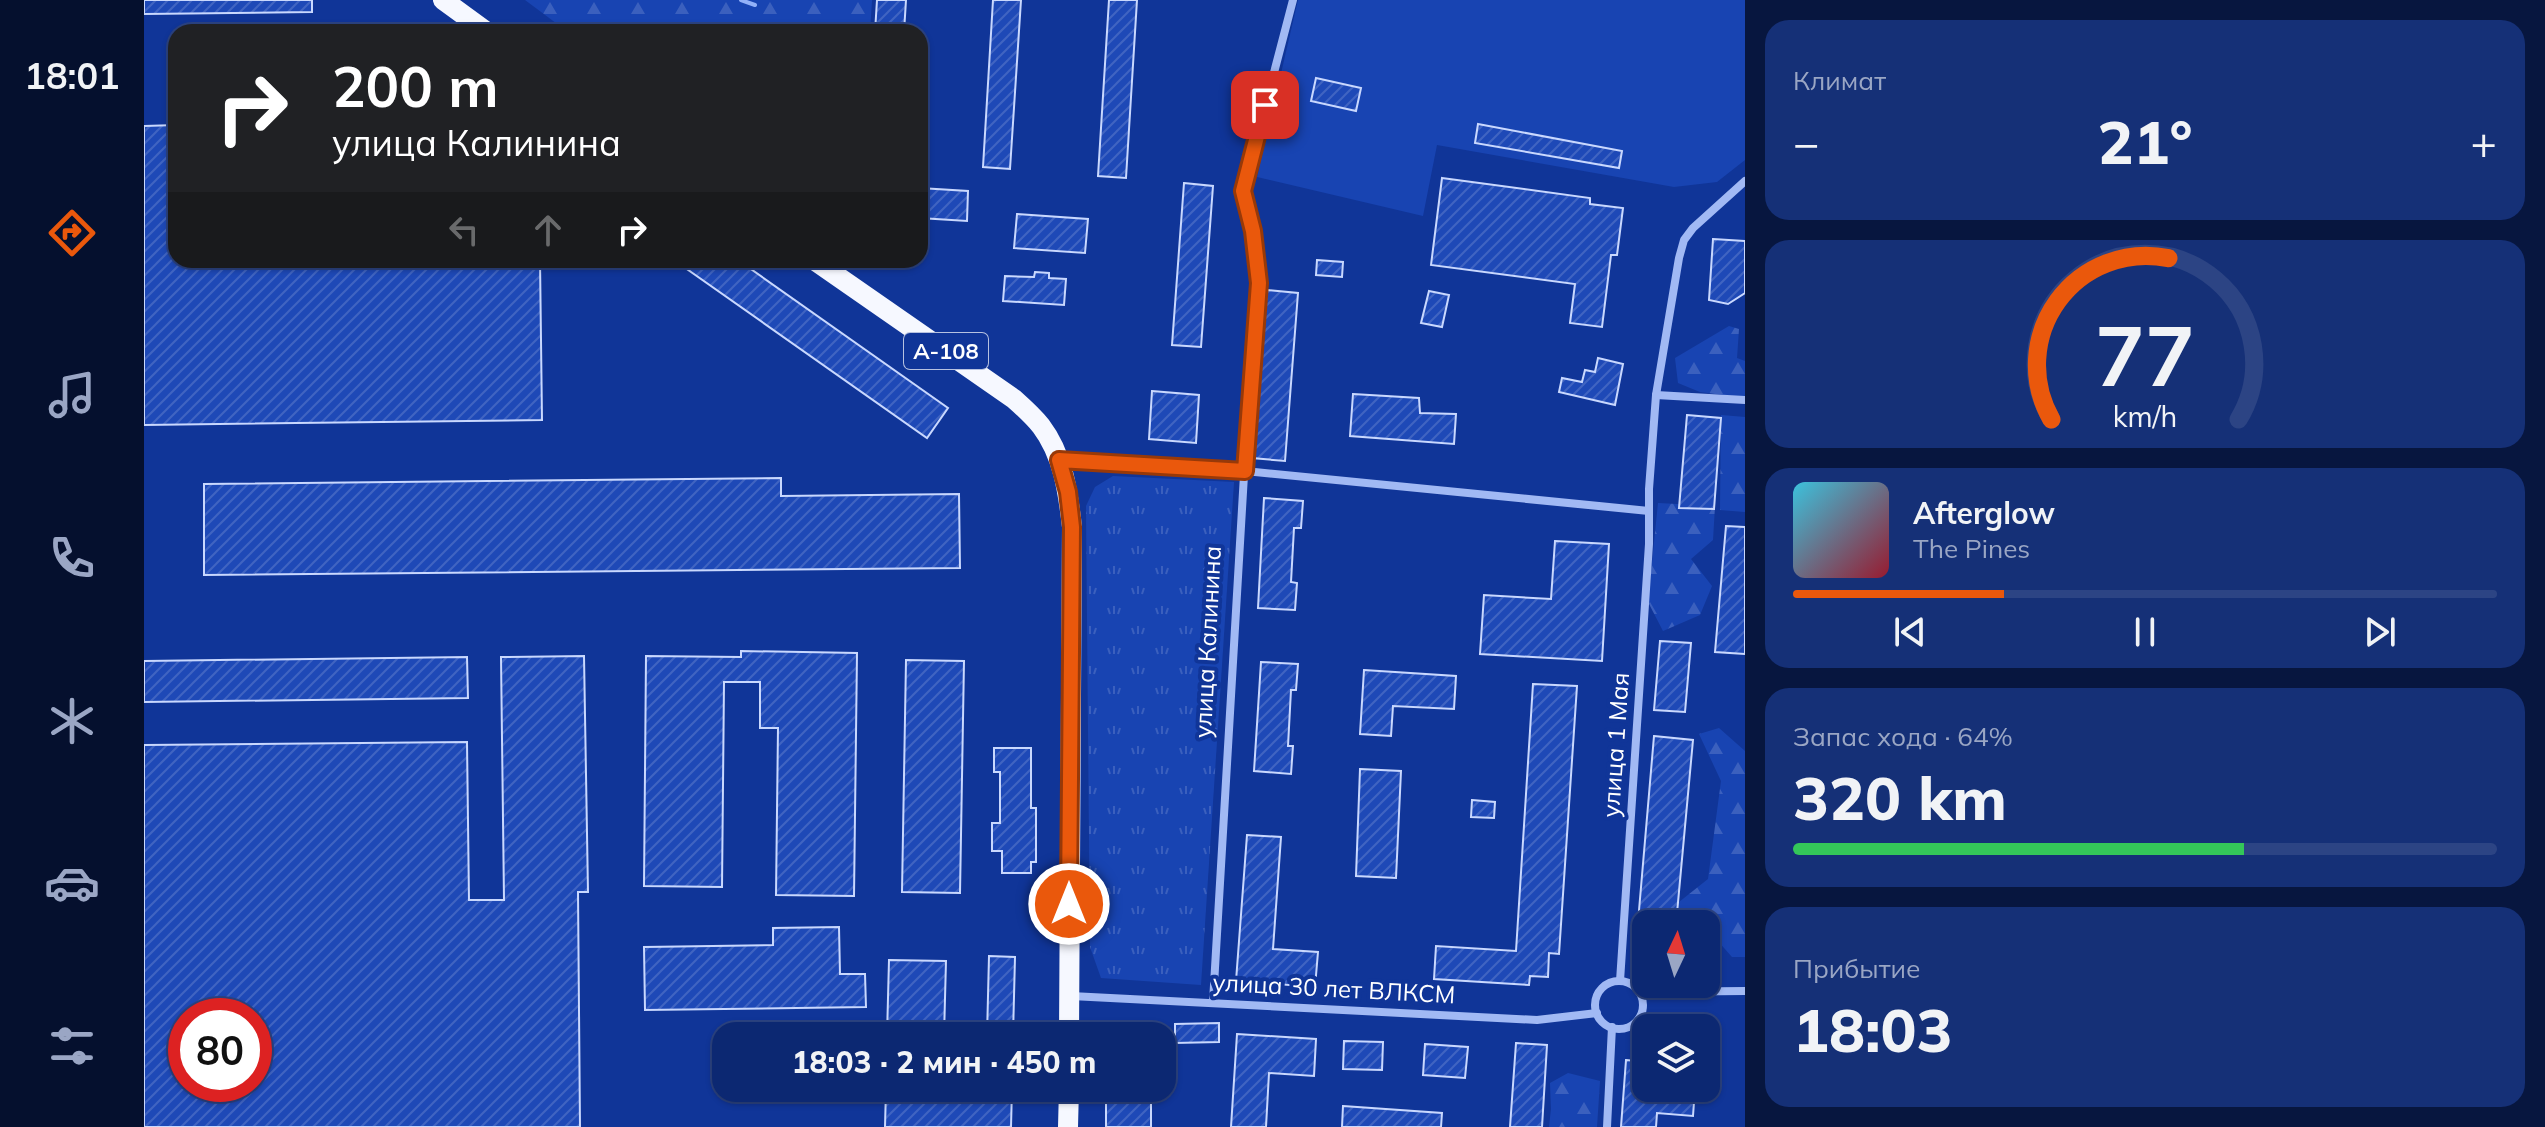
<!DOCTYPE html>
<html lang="ru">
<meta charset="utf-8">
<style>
:root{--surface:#0c2872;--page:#153077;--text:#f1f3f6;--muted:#9aa6c4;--line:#2c4484;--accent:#ea580c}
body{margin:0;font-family:Mulish,sans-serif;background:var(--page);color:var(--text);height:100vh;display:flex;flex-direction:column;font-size:30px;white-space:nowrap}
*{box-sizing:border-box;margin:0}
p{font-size:26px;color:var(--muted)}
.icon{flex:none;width:44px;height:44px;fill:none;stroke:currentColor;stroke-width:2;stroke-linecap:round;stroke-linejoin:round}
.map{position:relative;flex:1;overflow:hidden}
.sheet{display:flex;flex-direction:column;gap:20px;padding:20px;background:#07163f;width:800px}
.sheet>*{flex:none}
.guide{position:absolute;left:24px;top:24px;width:760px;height:244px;border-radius:24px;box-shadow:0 2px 6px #0004,0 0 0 2px var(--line);background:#202124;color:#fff;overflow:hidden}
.needle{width:52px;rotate:4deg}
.controls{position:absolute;left:1488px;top:910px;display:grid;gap:16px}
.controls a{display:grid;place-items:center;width:88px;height:88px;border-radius:16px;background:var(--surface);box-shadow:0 2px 6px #0004,0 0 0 2px var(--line);font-size:40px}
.speed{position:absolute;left:24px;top:998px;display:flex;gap:16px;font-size:40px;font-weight:700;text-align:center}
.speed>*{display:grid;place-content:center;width:104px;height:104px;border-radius:50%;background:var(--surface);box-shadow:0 2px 6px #0004,0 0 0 2px var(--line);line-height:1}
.speed .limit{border:12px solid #d22;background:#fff;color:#111}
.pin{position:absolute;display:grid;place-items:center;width:68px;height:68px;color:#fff;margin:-34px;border-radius:16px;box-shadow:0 4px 12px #0006}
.me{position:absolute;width:88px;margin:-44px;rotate:0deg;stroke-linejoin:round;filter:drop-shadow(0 0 6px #0008)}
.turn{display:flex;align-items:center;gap:28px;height:168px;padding:0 32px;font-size:36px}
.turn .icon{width:104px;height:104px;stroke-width:2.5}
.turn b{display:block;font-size:56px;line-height:68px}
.lanes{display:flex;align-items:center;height:76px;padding:0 32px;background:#0003;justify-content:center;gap:40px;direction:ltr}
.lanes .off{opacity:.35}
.big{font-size:60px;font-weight:800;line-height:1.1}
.sheet .widget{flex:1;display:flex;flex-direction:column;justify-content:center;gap:12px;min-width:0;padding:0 28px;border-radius:24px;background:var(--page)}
.sheet .dial{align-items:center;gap:0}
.dial svg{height:208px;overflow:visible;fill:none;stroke:var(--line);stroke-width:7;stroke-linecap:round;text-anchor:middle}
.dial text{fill:var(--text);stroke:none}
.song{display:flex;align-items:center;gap:24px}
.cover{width:96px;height:96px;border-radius:12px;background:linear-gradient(135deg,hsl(190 70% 55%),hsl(350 70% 35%))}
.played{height:8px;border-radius:4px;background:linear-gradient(90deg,var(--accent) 30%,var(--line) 30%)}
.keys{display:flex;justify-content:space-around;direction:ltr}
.heat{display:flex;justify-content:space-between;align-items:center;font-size:44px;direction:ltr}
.charge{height:12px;border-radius:6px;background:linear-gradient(90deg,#34c759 64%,var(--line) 0)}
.trip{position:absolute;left:568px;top:1022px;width:464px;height:80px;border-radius:24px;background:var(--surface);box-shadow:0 2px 6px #0004,0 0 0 2px var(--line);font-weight:800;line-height:80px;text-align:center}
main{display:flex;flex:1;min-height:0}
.tab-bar{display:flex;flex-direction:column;width:144px;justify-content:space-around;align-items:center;background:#05102e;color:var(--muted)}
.tab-bar .icon{width:56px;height:56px}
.tab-bar .selected{color:var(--accent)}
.tab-bar b{font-size:36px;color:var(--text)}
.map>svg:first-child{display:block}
.grass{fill:url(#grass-tufts)}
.forest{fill:url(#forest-firs)}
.garden{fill:#1844b2}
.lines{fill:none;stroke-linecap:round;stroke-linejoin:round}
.stream{stroke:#92b1f8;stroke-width:4}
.building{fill:url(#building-hatch);stroke:#c9d8fe;stroke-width:2;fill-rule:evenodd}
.minor{stroke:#a1b9f4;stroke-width:8}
.trunk{stroke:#f6f8ff;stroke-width:20}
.route-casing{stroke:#983908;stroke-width:20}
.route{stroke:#ea580c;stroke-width:14}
.labels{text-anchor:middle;stroke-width:8;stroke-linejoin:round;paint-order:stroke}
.shield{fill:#103598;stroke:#b7c2e0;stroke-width:2}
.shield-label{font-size:22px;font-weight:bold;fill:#fff}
.street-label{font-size:24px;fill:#fff;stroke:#103598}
</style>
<main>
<nav class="tab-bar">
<b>18:01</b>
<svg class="icon selected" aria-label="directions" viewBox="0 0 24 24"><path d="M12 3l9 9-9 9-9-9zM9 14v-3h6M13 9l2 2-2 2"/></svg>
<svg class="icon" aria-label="music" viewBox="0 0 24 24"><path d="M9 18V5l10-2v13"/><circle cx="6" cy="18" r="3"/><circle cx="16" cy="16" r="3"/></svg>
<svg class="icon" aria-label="phone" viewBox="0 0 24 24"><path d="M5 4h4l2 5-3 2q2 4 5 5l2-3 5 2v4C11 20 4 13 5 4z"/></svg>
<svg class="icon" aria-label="climate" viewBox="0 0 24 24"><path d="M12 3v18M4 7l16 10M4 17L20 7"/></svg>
<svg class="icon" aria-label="car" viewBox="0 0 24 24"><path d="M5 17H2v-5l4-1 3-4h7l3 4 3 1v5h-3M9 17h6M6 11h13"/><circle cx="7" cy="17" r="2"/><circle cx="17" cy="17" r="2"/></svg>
<svg class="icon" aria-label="filters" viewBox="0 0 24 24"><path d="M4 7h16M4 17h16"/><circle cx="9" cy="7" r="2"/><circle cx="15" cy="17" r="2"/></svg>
</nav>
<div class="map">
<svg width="1601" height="1127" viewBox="0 0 1601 1127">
<defs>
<pattern id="grass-tufts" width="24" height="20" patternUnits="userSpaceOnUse" patternTransform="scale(2)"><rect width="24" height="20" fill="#1844b2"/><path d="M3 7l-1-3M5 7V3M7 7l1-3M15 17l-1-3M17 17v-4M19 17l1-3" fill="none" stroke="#3b60be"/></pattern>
<pattern id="forest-firs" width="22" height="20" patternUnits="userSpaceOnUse" patternTransform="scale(2)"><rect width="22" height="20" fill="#1844b2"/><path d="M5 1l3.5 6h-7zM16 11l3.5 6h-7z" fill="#3b60be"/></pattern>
<pattern id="building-hatch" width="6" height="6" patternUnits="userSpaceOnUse" patternTransform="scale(2)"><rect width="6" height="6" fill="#1e49b7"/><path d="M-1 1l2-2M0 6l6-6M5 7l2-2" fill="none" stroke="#4064c2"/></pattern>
</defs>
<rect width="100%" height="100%" fill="#103598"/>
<polygon class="grass" points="969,476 1090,482 1057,985 957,978 946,947 942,506 951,487"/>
<g class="forest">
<polygon points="381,0 728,0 726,32 424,32"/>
<polygon points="1585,326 1595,329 1593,358 1601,361 1601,398 1556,392 1534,383 1531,358"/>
<polygon points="1577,415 1601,417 1601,512 1576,510"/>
<polygon points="1514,503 1571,506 1569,540 1547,559 1568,586 1556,615 1519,631 1504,602"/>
<polygon points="1575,728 1601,751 1601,957 1588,957 1573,940 1562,951 1562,924 1536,924 1530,906 1564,879 1577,781 1555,734"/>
<polygon points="1424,1073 1456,1081 1453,1127 1405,1127 1407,1109 1406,1083"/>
</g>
<polygon class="garden" points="1154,0 1601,0 1601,160 1573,182 1530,187 1293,145 1279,216 1113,177"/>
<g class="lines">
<polyline class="stream" points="597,0 611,5"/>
</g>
<g class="building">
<polygon points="0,0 168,0 168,12 0,14"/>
<polygon points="733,0 762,0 760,32 731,32"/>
<polygon points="849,0 877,0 866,169 839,167"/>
<polygon points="965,0 993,0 982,178 954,176"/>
<polygon points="1172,78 1217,88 1212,111 1167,101"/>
<polygon points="1334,124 1478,151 1475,168 1331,143"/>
<polygon points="32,125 32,260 396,260 398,420 0,425 0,126"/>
<polygon points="1298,178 1446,198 1446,204 1479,208 1473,255 1467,255 1458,327 1426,323 1431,284 1287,265"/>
<polygon points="1040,183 1069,186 1057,347 1028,345"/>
<polygon points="776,188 824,191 823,221 776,218"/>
<polygon points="873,214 944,219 941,253 870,248"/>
<polygon points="1569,239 1601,241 1601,293 1584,304 1565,300"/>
<polygon points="530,260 594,260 804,408 783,438"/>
<polygon points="1173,260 1199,262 1198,277 1172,275"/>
<polygon points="891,272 905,273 905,278 922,279 920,305 859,301 861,276 890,277"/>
<polygon points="1123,290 1154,293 1141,461 1108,458"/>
<polygon points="1285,291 1305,295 1298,327 1277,323"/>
<polygon points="1454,358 1479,364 1471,405 1415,392 1418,378 1438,382 1441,370 1451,372"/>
<polygon points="1008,391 1055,395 1052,443 1005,439"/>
<polygon points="1209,394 1275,398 1276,413 1312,414 1310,444 1206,436"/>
<polygon points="1543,415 1577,418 1570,509 1535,508"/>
<polygon points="637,478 637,496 815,494 816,568 60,575 60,484"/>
<polygon points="1120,498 1159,501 1157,528 1150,528 1147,582 1153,583 1151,610 1114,608"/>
<polygon points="1582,526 1601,527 1601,654 1571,652"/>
<polygon points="1411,541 1465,544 1458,661 1336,654 1340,595 1407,599"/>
<polygon points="1516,641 1547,643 1541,712 1510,710"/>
<polygon points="597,651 713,653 710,896 632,895 634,728 616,728 616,682 580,682 578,887 500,886 502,656 597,657"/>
<path d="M440 656 444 892H434L436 1127H0V745L323 742 325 900H360L357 657ZM42 1016H110V1084H42Z"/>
<polygon points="323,657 324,698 0,702 0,661"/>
<polygon points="762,660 820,661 816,893 758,892"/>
<polygon points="1117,662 1154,664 1152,690 1147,690 1144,746 1149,746 1147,774 1110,771"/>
<polygon points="1220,670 1312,676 1310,709 1249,706 1247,736 1216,734"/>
<polygon points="1389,684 1433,686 1415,954 1405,953 1404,977 1386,976 1385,985 1290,979 1292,946 1372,951"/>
<polygon points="1510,736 1549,740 1532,924 1494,922"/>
<polygon points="850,748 887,748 887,808 892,808 892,862 887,862 887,873 858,873 858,851 848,851 848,823 856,823 856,772 850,772"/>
<polygon points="1216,769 1257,771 1252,878 1212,876"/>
<polygon points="1328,800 1351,802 1350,818 1327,817"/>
<polygon points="1103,835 1137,837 1129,949 1174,952 1171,987 1092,981"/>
<polygon points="695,927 696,974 721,974 722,1007 501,1010 500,947 629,945 629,928"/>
<polygon points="845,956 871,957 869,1036 843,1036"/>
<polygon points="745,960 802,961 800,1036 743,1036"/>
<polygon points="1075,1023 1075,1042 1031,1043 1031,1024"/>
<polygon points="1093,1034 1172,1039 1170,1076 1125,1073 1122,1127 1087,1127"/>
<polygon points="1200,1041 1239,1042 1238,1070 1199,1069"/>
<polygon points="1372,1043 1403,1045 1398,1127 1366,1127"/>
<polygon points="1281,1044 1324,1047 1321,1078 1279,1075"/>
<polygon points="1482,1060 1502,1062 1502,1088 1551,1088 1549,1116 1513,1113 1512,1127 1477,1127"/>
<polygon points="742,1088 868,1088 867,1127 741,1127"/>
<rect x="962" y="1088" width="45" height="39"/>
<polygon points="1199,1106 1298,1113 1297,1127 1198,1127"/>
</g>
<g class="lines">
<g class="minor">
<polyline points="1512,395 1601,400"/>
<polyline points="916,460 1101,471 1505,511"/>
<polyline points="1476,981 1505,544 1505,489 1512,395 1535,258 1540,240 1549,228 1601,181"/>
<circle cx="1475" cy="1005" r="24"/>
<polyline points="1495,992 1601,991"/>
<polyline points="927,996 1393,1020 1453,1013"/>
<polyline points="1069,1002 1102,441 1115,283 1109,231 1099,191 1149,0"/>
<polyline points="1463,1127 1468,1027"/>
</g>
<g class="trunk">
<polyline points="299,0 343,32"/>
<path d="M670 260 870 399C879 407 889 416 897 426 919 455 924 491 928 527L925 1036"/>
<polyline points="924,1127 925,1088"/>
</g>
</g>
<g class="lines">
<g class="route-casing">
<polyline id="route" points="925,904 928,527 924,492 915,460 1101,471 1115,283 1109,231 1099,191 1121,105"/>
</g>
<use href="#route" class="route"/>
</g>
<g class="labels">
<rect class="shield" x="760" y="333" width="84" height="36" rx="6"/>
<g class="shield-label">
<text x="802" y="359">А-108</text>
</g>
<g class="street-label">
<text transform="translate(1064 642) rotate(-87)" y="8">улица Калинина</text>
<text transform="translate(1472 745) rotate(-86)" y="8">улица 1 Мая</text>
<text transform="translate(1190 989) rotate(3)" y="8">улица 30 лет ВЛКСМ</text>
</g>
</g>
</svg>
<div class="controls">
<a><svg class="needle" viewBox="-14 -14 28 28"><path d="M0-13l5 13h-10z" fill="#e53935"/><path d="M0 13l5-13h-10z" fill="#9aa6c4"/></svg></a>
<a><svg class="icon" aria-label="layers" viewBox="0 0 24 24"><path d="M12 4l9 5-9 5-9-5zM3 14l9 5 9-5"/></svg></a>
</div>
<div class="speed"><div class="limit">80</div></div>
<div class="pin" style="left:1121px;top:105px;background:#d93025"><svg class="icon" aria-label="arrive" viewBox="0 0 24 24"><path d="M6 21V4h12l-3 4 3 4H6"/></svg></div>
<svg class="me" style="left:925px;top:904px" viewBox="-20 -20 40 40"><circle r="17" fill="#ea580c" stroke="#fff" stroke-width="3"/><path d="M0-11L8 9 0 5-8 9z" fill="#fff"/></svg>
<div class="trip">18:03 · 2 мин · 450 m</div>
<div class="guide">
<div class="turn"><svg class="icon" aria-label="right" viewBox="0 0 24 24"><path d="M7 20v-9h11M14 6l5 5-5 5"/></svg><div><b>200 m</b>улица Калинина</div></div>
<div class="lanes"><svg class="icon off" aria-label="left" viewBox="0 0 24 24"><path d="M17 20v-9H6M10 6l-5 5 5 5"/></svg><svg class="icon off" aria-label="ahead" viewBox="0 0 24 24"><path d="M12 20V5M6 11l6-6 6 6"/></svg><svg class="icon" aria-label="right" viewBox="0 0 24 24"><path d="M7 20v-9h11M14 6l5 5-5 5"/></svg></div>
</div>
</div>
<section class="sheet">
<div class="widget"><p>Климат</p>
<div class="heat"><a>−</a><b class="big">21°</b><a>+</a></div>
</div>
<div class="widget dial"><svg viewBox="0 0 100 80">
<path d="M14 69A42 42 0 1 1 86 69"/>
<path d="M14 69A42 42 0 0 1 59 7" stroke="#ea580c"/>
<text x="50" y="56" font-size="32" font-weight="700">77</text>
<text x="50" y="72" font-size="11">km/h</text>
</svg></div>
<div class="widget">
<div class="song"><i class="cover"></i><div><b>Afterglow</b><p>The Pines</p></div></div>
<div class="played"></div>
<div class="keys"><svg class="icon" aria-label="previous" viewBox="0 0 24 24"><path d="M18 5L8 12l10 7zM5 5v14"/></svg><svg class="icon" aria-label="pause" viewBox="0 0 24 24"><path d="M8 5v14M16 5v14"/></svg><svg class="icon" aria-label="next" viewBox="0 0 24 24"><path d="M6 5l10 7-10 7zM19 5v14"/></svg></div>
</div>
<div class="widget"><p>Запас хода · 64%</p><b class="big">320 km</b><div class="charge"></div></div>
<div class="widget"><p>Прибытие</p><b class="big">18:03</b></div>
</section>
</main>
